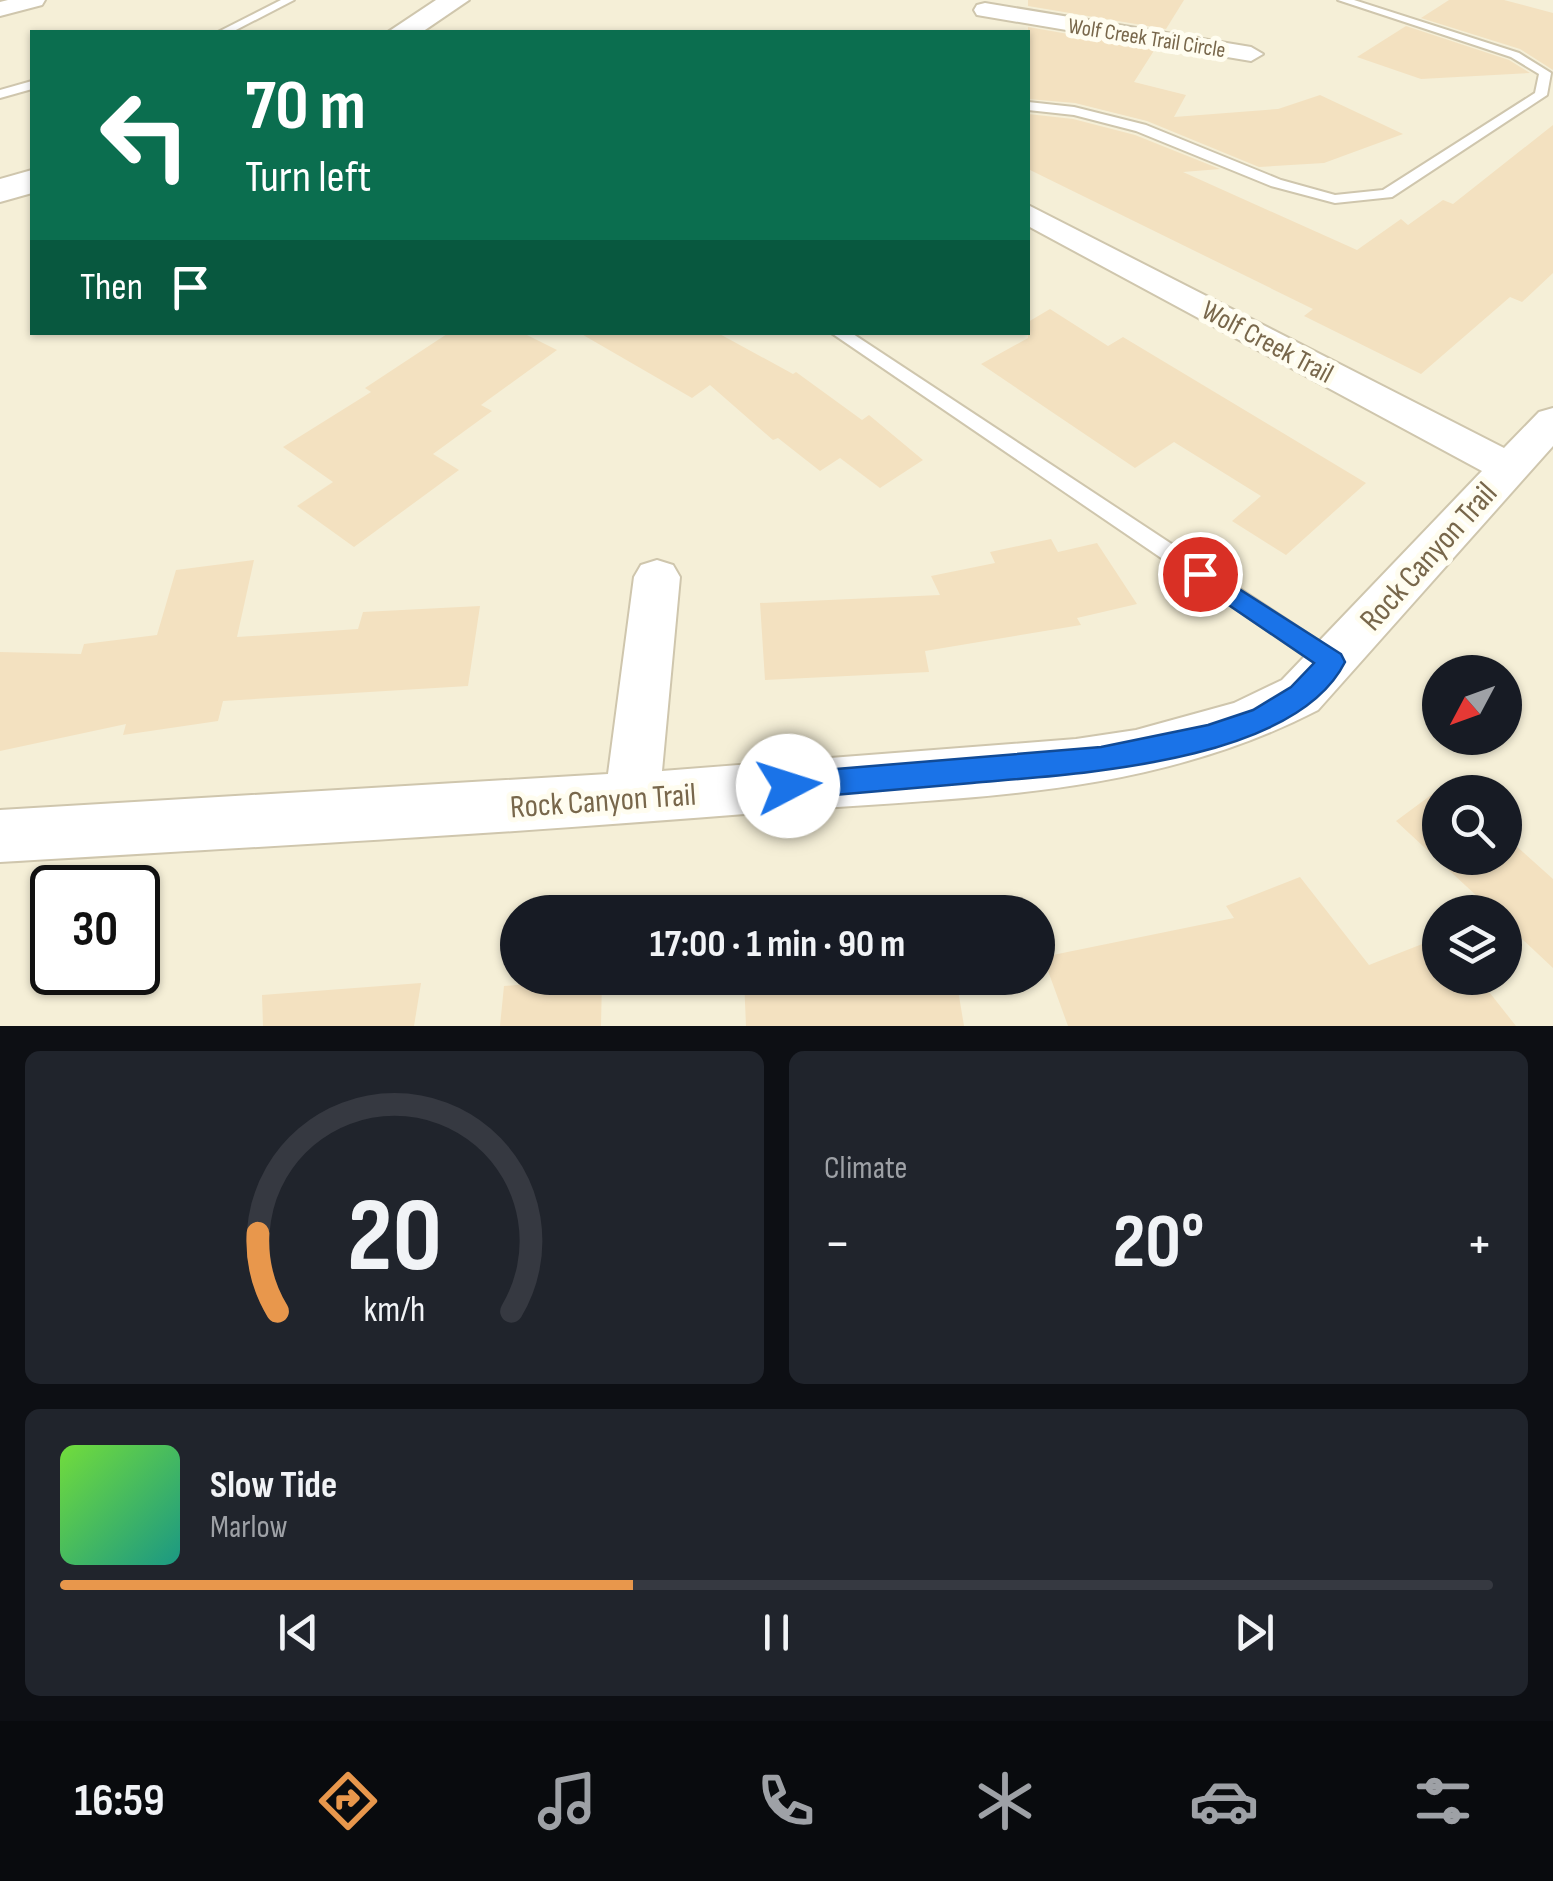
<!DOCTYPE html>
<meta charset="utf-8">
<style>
:root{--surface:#171b24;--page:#20242c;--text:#f1f3f6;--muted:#9ea1a6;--line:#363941;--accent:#e8974c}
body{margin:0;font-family:"Sofia Sans Condensed",sans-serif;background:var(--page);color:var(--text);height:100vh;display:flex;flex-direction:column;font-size:38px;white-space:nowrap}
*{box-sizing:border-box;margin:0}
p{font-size:32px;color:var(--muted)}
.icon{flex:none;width:55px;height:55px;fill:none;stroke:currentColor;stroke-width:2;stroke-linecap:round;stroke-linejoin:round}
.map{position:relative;height:1026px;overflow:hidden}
.details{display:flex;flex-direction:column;gap:25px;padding:25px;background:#0d0f14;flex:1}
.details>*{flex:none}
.hud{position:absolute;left:30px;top:30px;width:1000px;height:305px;border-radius:0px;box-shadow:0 2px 8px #0004;background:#0b6e4f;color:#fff;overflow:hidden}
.needle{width:65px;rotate:229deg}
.fabs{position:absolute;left:1422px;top:655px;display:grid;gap:20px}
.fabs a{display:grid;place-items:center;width:100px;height:100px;border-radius:50%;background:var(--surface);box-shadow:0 2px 8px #0004;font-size:50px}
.speed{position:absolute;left:30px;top:865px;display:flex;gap:20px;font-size:50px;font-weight:700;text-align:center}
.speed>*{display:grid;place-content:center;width:130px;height:130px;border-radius:50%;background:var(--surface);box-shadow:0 2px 8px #0004;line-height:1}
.speed .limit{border:5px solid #111;border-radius:15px;background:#fff;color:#111}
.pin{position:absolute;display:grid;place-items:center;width:85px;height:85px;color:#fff;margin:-42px;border:5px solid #fff;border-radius:50%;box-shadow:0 2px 10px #0007}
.me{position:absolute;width:110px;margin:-55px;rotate:85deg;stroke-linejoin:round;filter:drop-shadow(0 0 8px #0008)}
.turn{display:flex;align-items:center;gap:35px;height:210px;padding:0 50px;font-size:45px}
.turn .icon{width:130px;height:130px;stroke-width:2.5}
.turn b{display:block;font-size:70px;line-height:85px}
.then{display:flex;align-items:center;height:95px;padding:0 50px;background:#0003;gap:20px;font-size:38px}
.big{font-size:75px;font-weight:700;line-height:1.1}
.details .widget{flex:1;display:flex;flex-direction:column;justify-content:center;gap:15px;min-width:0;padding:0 35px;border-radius:15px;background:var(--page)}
.details .dial{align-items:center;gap:0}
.dial svg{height:260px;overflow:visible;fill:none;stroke:var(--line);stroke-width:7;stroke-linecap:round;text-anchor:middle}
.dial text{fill:var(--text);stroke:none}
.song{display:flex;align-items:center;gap:30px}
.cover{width:120px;height:120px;border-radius:15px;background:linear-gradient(135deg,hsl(100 70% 55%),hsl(170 70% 35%))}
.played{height:10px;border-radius:5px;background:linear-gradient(90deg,var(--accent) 40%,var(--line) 40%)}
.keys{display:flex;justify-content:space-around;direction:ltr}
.heat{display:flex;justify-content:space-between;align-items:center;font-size:55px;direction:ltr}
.details .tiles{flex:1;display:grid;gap:25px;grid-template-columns:1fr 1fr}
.widget:last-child{grid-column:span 2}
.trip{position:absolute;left:500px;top:895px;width:555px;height:100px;border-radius:50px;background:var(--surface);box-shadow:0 2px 8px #0004;font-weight:700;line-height:100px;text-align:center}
.tab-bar{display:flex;height:160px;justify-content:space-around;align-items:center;background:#090b0e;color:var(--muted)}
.tab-bar .icon{width:70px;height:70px}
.tab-bar .active{color:var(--accent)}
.tab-bar b{font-size:45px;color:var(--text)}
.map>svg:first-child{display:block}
.residential{fill:#f5efd7;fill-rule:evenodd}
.building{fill:#f3e1c0}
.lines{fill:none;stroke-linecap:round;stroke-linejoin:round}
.service-casing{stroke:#cfc6ad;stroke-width:4}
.minor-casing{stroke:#cfc6ad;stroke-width:4}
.tertiary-casing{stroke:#cfc6ad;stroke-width:4}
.service{fill:#fff;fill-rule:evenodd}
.minor{fill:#fff;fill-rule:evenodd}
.tertiary{fill:#fff;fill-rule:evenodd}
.route{fill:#1a73e8;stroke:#114b97;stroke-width:2.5}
.labels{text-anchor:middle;stroke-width:10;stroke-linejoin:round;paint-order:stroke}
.far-street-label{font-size:22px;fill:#78674b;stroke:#fffdf0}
.street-label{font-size:28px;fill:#78674b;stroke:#fffdf0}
.near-street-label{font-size:32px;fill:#78674b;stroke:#fffdf0}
</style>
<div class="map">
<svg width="1553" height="1026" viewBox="0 0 1553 1026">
<rect width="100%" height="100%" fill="#fdfae9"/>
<path class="residential" d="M0 0H1553V1026H0ZM32 32H1028V332H32ZM1440 672H1505V738H1440ZM1440 792H1505V858H1440ZM52 888H138V972H52ZM518 912H1038V978H518ZM1440 912H1505V978H1440Z"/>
<g class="building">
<polygon points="1028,0 1184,0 1166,29 1028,6"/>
<polygon points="1449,0 1504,0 1553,13 1553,70 1520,49 1421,18"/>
<polygon points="1406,26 1509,60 1530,73 1421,79 1357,57"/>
<polygon points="1028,27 1155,49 1134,82 1186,95 1174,117 1278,109 1320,95 1403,134 1324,163 1259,167 1147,121 1075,103 1028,99"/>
<polygon points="1028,114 1073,119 1135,135 1220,169 1183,172 1357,250 1401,219 1408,225 1443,200 1453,204 1553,125 1553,273 1522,302 1510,297 1421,374 1304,316 1313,309 1028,169"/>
<polygon points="1050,309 1108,346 1123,337 1366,483 1286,555 1232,521 1261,496 1174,442 1135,468 981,364 1028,338 1028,322"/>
<polygon points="450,332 521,332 557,350 481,405 492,411 433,454 459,470 354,547 297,506 333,482 283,447 371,392 365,388"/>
<polygon points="578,332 716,332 793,374 796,372 862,420 869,415 923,460 880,488 840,458 820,471 778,438 773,440 710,385 692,398"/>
<polygon points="1051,539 1058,552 1097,543 1137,604 1077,618 1081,625 925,651 929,672 765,680 760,603 940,595 931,576 995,563 990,552"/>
<polygon points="254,560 237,637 358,629 363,612 480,606 468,686 223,701 218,721 123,735 126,724 0,751 0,652 81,654 84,644 157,635 176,570"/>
<polygon points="1446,784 1455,792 1440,792 1440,858 1505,858 1505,836 1553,879 1553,968 1505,923 1505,912 1494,912 1396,821"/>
<polygon points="1300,877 1369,965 1440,937 1440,978 1478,978 1516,1026 1068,1026 1043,957 1234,918 1226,906"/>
<polygon points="602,978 601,1026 500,1026 504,986"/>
<polygon points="744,978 956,978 964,1026 746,1026"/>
<polygon points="421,983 414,1026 263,1026 262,995"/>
</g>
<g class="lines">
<g class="service-casing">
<g id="service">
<polygon points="281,0 294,0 232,32 218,32"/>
<polygon points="1338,0 1354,0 1519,53 1551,73 1547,95 1392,197 1335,203 1271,186 1136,131 1074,115 1028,110 1028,102 1074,107 1146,125 1281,180 1335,195 1383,190 1535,93 1539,74 1511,57"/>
<polygon points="32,81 32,89 0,98 0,90"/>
<polygon points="830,332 850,332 1340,655 1343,662 1340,669 1332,671 1324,669"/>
</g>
</g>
<g class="minor-casing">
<g id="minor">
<polygon points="8,0 45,0 42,5 0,16 0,2"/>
<polygon points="985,3 1251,47 1263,54 1251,61 977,15 974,10 977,5"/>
<path d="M1028 205 1504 448 1539 412 1553 408V446L1318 710C1144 800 961 796 771 812 515 833 257 847 0 862V810L608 774 634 577 641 565 657 560 673 565 680 577 662 771 1076 739 1136 730 1234 703 1282 680 1482 471 1028 226Z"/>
</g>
</g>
<g class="tertiary-casing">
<g id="tertiary">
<polygon points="436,0 469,0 422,32 388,32"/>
<polygon points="32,170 32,193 0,202 0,179"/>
</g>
</g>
<use href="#service" class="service"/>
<use href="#minor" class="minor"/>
<use href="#tertiary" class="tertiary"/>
</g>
<path class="route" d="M1200 564 1341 654 1345 662C1294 764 1072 774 972 783 911 788 849 794 788 799L778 795 774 786 778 777 788 773 1101 747 1208 725 1253 710 1291 687 1314 663 1192 580 1188 574 1192 567Z"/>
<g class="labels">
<g class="far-street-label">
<text transform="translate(1147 37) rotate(9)" y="8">Wolf Creek Trail Circle</text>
</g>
<g class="street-label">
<text transform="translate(1268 341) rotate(28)" y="10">Wolf Creek Trail</text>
</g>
<g class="near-street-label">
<text transform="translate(1428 556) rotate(-48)" y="11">Rock Canyon Trail</text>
<text transform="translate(603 800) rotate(-4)" y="11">Rock Canyon Trail</text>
</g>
</g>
</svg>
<div class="fabs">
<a><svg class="needle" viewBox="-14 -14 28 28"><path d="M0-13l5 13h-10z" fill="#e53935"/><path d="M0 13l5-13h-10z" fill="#9ea1a6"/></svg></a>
<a><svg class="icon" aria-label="search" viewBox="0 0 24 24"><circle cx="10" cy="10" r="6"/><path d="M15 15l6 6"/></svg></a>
<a><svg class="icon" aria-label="layers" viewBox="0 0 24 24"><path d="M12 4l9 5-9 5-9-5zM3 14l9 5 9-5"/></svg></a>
</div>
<div class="speed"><div class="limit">30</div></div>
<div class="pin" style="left:1200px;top:574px;background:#d93025"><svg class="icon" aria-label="arrive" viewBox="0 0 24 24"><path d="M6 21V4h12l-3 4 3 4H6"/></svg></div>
<svg class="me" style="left:788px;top:786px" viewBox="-20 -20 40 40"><circle r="19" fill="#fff"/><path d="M0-13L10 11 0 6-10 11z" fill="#1a73e8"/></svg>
<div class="trip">17:00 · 1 min · 90 m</div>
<div class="hud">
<div class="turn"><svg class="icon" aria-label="left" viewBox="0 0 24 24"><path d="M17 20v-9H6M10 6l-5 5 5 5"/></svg><div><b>70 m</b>Turn left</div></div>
<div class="then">Then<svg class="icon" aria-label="arrive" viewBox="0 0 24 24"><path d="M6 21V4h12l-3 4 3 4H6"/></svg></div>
</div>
</div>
<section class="details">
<div class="tiles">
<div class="widget dial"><svg viewBox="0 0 100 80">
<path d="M14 69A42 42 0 1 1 86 69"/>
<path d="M14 69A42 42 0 0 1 8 45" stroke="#e8974c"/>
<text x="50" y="56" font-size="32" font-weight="700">20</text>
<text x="50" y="72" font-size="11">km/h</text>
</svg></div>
<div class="widget"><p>Climate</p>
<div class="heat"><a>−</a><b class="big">20°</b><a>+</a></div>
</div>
<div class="widget">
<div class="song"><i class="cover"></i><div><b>Slow Tide</b><p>Marlow</p></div></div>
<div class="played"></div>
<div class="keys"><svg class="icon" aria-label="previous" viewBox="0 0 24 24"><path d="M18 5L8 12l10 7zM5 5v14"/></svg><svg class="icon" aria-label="pause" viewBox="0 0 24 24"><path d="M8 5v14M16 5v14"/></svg><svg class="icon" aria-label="next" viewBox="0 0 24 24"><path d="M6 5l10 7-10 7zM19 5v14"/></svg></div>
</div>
</div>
</section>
<nav class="tab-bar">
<b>16:59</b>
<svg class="icon active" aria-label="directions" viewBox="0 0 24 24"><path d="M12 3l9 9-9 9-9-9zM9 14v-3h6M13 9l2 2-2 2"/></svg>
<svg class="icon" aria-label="music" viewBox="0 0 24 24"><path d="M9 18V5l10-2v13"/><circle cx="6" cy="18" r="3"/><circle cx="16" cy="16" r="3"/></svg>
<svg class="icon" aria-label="phone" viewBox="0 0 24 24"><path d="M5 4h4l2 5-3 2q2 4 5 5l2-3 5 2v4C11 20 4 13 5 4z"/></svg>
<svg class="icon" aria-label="climate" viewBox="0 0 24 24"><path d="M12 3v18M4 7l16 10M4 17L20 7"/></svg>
<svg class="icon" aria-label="car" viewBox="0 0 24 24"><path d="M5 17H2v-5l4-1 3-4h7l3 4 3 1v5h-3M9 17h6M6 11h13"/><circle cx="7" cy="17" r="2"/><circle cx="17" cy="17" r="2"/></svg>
<svg class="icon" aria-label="filters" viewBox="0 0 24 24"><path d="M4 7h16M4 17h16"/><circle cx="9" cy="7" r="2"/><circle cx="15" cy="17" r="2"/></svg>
</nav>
